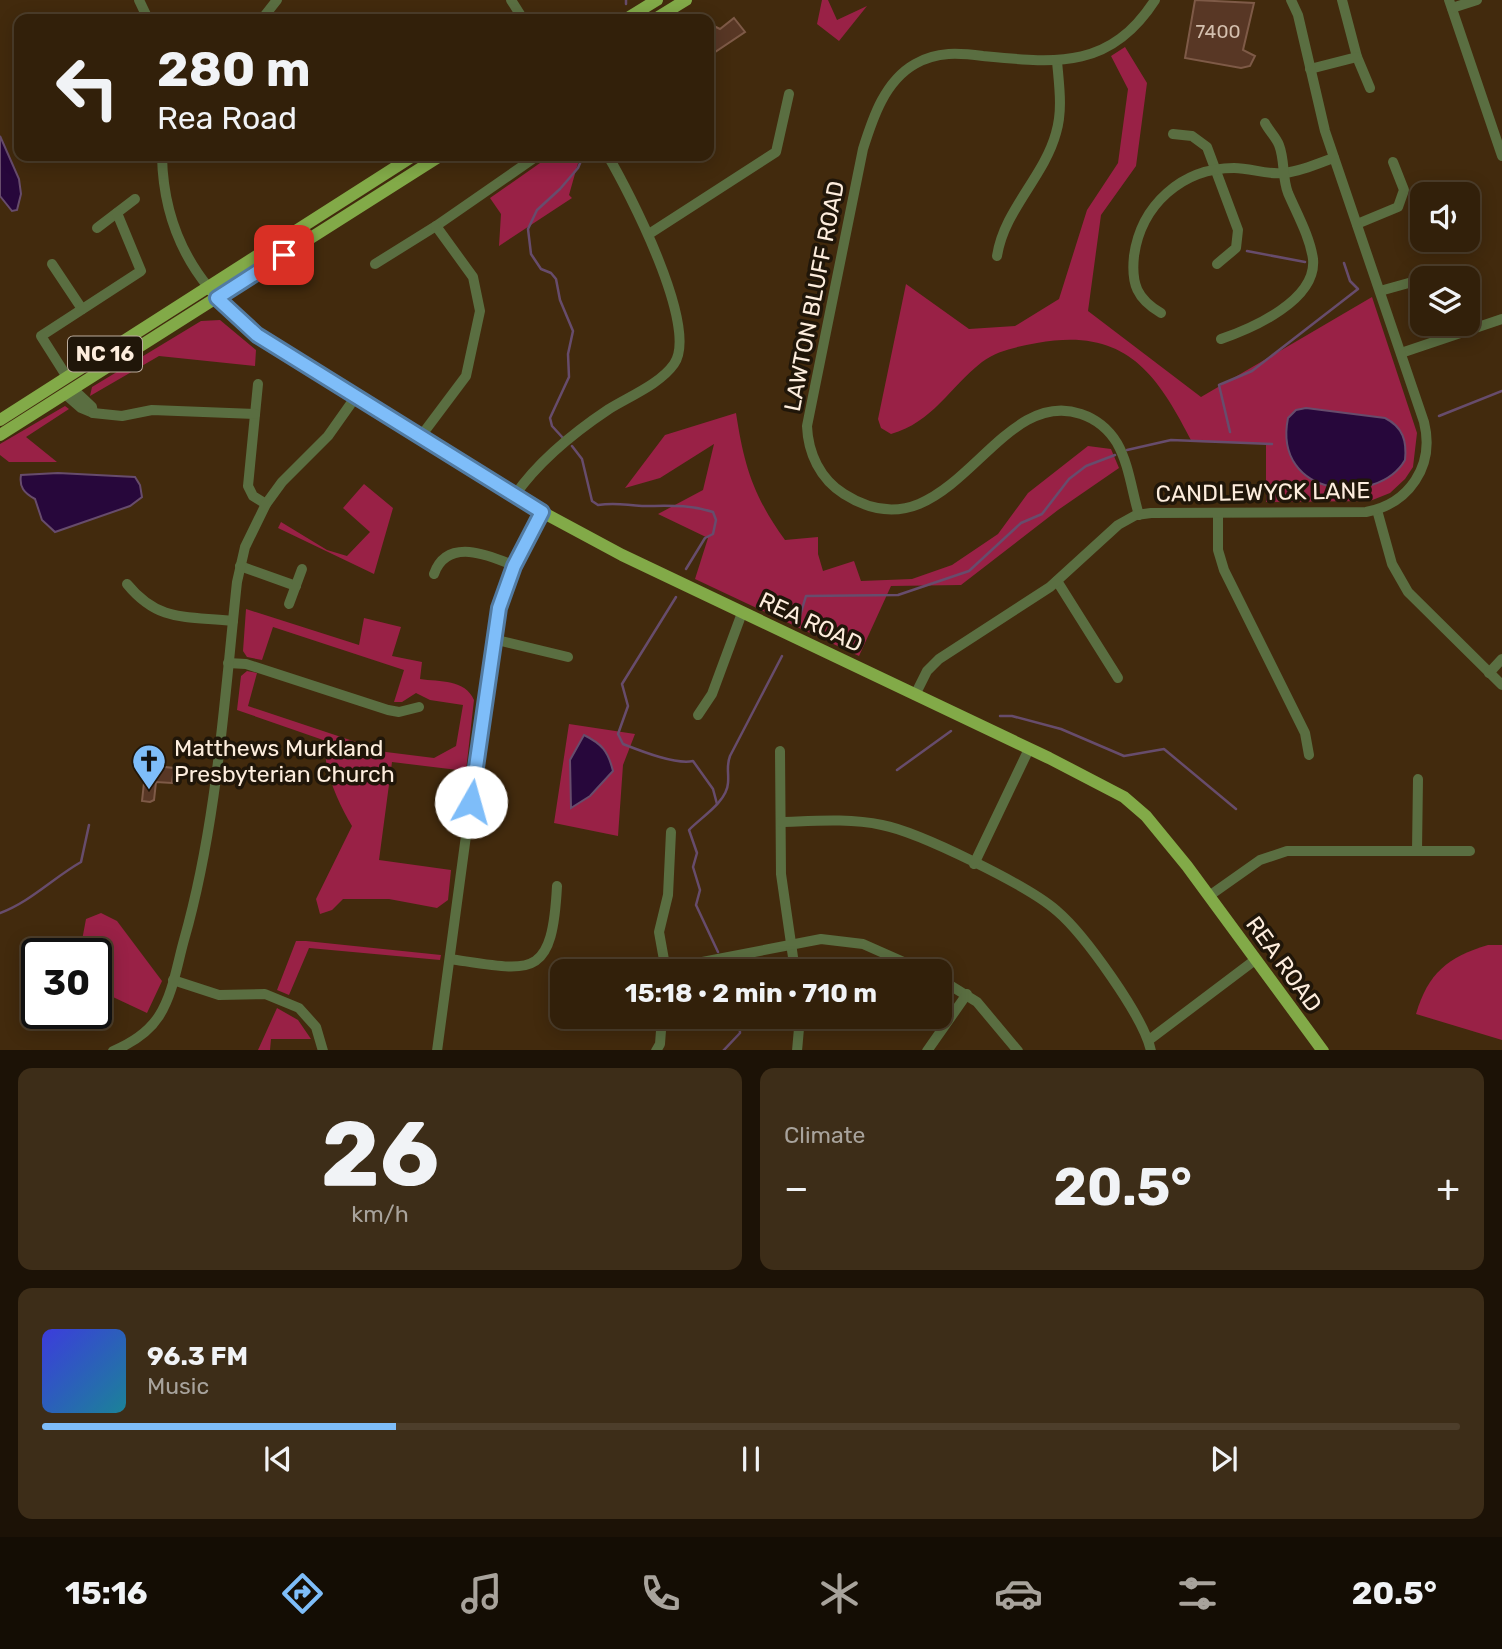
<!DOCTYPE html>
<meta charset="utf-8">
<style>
:root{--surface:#32200a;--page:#3d2d18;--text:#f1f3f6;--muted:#a8a39c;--line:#4d3e2b;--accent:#7ebdf9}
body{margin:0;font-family:Rubik,sans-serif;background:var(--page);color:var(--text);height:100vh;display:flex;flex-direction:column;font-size:26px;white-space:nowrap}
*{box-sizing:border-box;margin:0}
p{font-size:23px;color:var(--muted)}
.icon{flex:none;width:38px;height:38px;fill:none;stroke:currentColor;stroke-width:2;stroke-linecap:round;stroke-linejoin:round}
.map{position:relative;height:1050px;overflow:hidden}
.panel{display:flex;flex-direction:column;gap:18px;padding:18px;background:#1c1206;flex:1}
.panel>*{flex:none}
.banner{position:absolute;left:14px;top:14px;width:700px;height:147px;border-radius:14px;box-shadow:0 4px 18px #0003,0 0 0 2px var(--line);background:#32200a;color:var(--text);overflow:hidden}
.controls{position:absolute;left:1410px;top:182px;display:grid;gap:14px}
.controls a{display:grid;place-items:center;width:70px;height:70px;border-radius:14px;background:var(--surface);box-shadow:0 4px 18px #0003,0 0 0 2px var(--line);font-size:35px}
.speed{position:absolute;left:21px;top:938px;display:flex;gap:14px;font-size:35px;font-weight:700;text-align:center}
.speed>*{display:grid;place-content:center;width:91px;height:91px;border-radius:50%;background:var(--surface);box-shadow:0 4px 18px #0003,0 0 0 2px var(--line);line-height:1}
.speed .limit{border:4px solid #111;border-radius:10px;background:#fff;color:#111}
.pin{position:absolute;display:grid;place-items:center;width:60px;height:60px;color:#fff;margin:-30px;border-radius:14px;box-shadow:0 4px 10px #0006}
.me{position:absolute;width:77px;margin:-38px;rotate:7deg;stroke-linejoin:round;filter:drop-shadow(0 0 5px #0008)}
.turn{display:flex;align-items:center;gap:24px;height:147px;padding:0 28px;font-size:32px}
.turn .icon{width:91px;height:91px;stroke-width:2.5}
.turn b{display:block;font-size:49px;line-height:60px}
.big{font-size:52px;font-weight:700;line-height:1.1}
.panel .card{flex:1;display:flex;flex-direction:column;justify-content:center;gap:10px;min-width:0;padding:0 24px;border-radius:14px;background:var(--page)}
.panel .dial{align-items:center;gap:0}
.dial b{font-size:91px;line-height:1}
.song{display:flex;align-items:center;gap:21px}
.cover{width:84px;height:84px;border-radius:10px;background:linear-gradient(135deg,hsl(240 70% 55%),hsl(190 70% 35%))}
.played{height:7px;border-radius:4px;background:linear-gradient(90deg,var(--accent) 25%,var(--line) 25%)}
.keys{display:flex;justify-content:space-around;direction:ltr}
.heat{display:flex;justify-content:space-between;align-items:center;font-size:38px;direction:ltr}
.panel .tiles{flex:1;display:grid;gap:18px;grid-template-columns:1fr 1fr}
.card:last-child{grid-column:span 2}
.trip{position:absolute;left:550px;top:959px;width:402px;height:70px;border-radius:14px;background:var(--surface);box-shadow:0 4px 18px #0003,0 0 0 2px var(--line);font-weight:700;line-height:70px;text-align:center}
.menu{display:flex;height:112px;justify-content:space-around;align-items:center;background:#140d04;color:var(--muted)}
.menu .icon{width:49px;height:49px}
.menu .active{color:var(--accent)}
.menu b{font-size:32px;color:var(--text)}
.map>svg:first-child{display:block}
.green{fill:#992146}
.water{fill:#27073b;stroke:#674c6c;stroke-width:2}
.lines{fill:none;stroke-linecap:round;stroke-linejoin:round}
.stream{stroke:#674c6c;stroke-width:2.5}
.building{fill:#583725;stroke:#7e5a47;stroke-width:2}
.minor{stroke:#5a6e41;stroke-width:10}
.major{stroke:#82aa48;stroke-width:12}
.route-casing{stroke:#527ba2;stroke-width:18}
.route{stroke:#7ebdf9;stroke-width:12}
.labels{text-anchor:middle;stroke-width:7;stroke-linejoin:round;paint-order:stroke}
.number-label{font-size:19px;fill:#d4c0af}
.shield{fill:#201609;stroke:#bbac9d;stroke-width:2}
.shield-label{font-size:21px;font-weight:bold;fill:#fdeddd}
.street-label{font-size:23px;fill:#fdeddd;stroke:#201609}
.poi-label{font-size:23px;fill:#fdeddd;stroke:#201609;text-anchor:start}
</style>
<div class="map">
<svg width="1502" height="1051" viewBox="0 0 1502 1051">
<rect width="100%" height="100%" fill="#422a0d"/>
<g class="green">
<polygon points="822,0 828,0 837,20 867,6 839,41 817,24"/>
<path d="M1125 47 1147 83 1136 166 1101 215 1088 311 1201 397 1372 297 1417 433 1413 467 1405 479 1390 493 1370 501 1266 502V443L1192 442C1156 371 1124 327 1037 343 1017 347 998 350 982 362 949 388 933 422 891 434L881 428 878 419 906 284 969 329 1015 326 1059 299 1087 210 1118 163 1128 89 1111 56Z"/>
<polygon points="550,156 580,156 569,195 572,198 499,246 501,214 490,198"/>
<polygon points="220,320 256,350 255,366 159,356 90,396 92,387 201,321"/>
<polygon points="65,406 69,409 26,437 57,462 9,462 0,455 0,444"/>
<path d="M736 413C744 465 753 496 785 540L818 537V554L823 571 854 561 861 581 912 579 952 565 998 534 1028 493 1088 446 1111 449 1119 468 1058 510 961 585 891 586 859 656 695 579 708 538 658 514 703 490 714 444 660 478 625 488 665 435Z"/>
<polygon points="364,484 393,508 374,574 278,528 281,522 327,550 347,556 370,532 343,508"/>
<path d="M246 609 359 645 364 618 401 627 392 656 422 662 420 679C440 682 465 679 474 700L466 771 392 762 379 860 451 870 448 900 437 908 389 899H343L332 910 320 914 316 899 352 826C339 804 321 767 326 741L237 710 241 676 247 671 257 673 248 706 386 752 434 758 456 746 463 705 430 700 416 693 402 702H394L404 670 273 627 262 660 247 657 243 651Z"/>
<polygon points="569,724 635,734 623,765 618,836 554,823"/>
<polygon points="101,913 117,921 162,981 147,1013 98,990 96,986 96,954 80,951 86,919"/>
<polygon points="296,941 306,941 441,955 440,960 309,948 289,995 277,990"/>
<path d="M1488 945H1502V1040L1416 1014C1428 973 1448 957 1488 945Z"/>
<polygon points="277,1008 298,1020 311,1039 271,1039 270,1050 252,1050 258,1050"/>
</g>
<g class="water">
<polygon points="0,136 19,179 21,194 17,210 12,211 0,196"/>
<path d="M1306 408 1385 418C1403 427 1407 441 1405 460 1378 507 1272 498 1288 418L1296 410Z"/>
<path d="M58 473 135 477 140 485 142 497 130 506 55 532 42 520 35 499C24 493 19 487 21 475Z"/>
<path d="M584 735C602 744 608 751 613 771L590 796 571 808 570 760Z"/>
</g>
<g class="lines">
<g class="stream">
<polyline points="626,4 626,0"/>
<polyline points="1247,251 1305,262"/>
<polyline points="1439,416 1502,391"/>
<polyline points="1230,432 1219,385 1252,371 1358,289 1350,281 1344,263"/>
<polyline points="563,438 552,426 550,418 569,377 568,354 573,331 560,300 556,279 551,273 541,269 531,254 528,229 537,210 560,189 578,168 583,156"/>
<path d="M572 446 582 459 592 501 598 505C616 502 624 505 642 506 667 506 688 504 713 512L716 520 713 534 705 538 686 569"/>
<polyline points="1127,450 1171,440 1272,444"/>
<path d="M676 597 622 684 628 706 618 734 623 744C641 751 676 765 693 761L713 789 717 804"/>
<polyline points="798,622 806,596 898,595 969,571 1021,523 1042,514 1069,479 1086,466 1115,455"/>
<polyline points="1000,716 1012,716 1061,729 1124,756 1164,749 1236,809"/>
<polyline points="897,770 951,731"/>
<path d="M0 913C30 902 53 878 81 862L89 825"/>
<path d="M718 952 696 905 700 890 693 867 697 853 689 830C700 818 727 802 728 783 729 772 726 767 730 756L782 656"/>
<polyline points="722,964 725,971"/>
<polyline points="723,1051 740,1033 739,1017"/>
</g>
</g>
<g class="building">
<polygon points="1195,0 1254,3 1243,50 1255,56 1250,66 1241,68 1185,58"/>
<polygon points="734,18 745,32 715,52 709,43 709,30 714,26 720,29"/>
<polygon points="146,765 174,768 172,783 156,782 154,800 150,802 142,801"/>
</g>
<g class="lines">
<g class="minor">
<polyline points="139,0 148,19"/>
<polyline points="511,0 523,19"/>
<polyline points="1342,0 1357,57 1370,88"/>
<polyline points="1449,0 1502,156"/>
<polyline points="1452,8 1477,0"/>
<polyline points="262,19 277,0"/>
<polyline points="1310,69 1357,57"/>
<polyline points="1173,134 1192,136 1207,147 1238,230 1236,248 1217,264"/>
<path d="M162 156C163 206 177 249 209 288"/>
<polyline points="1357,224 1398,207 1404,190 1393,162"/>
<polyline points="97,228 135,199"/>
<polyline points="649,234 776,152 789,94"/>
<path d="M997 256C1004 210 1044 177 1056 133 1063 110 1059 85 1057 61"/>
<polyline points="52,264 82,309"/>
<polyline points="375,264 436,226 537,156"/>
<polyline points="1380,291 1423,279"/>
<path d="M1161 313C1137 299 1131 284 1134 256 1141 205 1182 168 1234 168 1251 168 1266 175 1283 173 1300 172 1318 163 1334 158"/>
<path d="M1221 339C1253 328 1317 300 1313 259 1310 237 1297 214 1288 193 1282 178 1285 160 1279 145 1276 137 1269 131 1265 123"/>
<polyline points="1401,353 1502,319"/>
<polyline points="67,377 41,336 141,271 117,213"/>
<polyline points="258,384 248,486 253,496 266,504"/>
<polyline points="65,394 81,408 93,413 92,407 73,389"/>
<polyline points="93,413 122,416 152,410 255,414"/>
<polyline points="421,436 466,376 480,311 473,277 436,226"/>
<path d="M515 495C538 462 576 431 609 409 630 396 660 384 674 364 700 328 628 190 608 156"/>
<polyline points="1377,510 1392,564 1408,592 1502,685"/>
<polyline points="1218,513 1218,550 1224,570 1305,733 1309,755"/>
<path d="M1139 515C1132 492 1129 464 1117 443 1109 430 1096 419 1081 414 993 384 950 562 844 494 820 479 808 453 807 426L863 149C873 117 885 81 915 64 937 51 960 53 983 56 1056 63 1110 70 1155 0"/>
<polyline points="240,566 296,586"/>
<path d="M434 574C447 537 489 555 515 566"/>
<polyline points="1057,581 1118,678"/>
<path d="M127 584C159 623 187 616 233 621"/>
<polyline points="289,604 302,569"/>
<polyline points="493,639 568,657"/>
<polyline points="228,663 246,664 388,710 399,712 419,707"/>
<polyline points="1489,673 1502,659"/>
<path d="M915 695 927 671 939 659 1050 587 1118 525 1136 515 1151 513 1366 512C1409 504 1435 466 1424 422L1325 131 1298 15 1291 0"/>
<polyline points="698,715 712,694 742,613"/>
<polyline points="780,751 781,874 795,971"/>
<path d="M781 822C814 821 849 818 882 825 919 832 1029 886 1057 911 1084 934 1144 1017 1151 1051"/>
<polyline points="1417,851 1418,779"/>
<polyline points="974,864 1029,749"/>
<polyline points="1209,896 1260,860 1287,851 1470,851"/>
<path d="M450 959C532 971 552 981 557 886"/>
<polyline points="666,969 821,939 863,944 924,971"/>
<polyline points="666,971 659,932 668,895 671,832"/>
<polyline points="940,979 977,1002 1018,1051"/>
<polyline points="173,980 219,995 265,994 299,1008 316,1027 323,1051"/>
<polyline points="1149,1040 1255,960"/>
<path d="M113 1051C132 1043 148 1033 159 1016 173 994 177 965 184 940 217 824 224 702 237 582L245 547 266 504 282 482 328 436 357 395"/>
<polyline points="437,1051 494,628 515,566 542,512"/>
<polyline points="656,1051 660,1044 662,1017"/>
<polyline points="797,1051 800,1017"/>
<polyline points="927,1051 967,994"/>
</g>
<g class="major">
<polyline points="626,19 657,0"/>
<polyline points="655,19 686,0"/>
<polyline points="209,288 257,335 542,512 622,555 1049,758 1124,797 1146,816 1187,866 1323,1051"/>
<polyline points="0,420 413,156"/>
<polyline points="0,435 440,156"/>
</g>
</g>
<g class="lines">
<g class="route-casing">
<polyline id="route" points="284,255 217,298 257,335 542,512 514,566 499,608 471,802"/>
</g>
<use href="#route" class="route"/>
</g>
<defs>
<g id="church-pin" transform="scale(1.75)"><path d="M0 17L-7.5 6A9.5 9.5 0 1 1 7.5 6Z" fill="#7ebdf9" stroke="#201609"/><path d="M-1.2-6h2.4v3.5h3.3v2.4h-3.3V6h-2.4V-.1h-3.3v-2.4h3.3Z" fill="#111"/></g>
</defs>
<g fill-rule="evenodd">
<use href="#church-pin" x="149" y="761"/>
</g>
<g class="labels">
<g class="number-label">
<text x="1218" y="38">7400</text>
</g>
<rect class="shield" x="68" y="336.5" width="74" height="35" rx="5"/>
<g class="shield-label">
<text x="105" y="361">NC 16</text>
</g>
<g class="street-label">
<text transform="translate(814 296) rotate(-79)" y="8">LAWTON BLUFF ROAD</text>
<text transform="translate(1263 492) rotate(-1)" y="8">CANDLEWYCK LANE</text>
<text transform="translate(811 622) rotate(25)" y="8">REA ROAD</text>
<text transform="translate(1284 964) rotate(54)" y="8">REA ROAD</text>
</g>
<g class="poi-label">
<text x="174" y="756">Matthews Murkland<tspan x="174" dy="26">Presbyterian Church</tspan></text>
</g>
</g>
</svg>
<div class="controls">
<a><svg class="icon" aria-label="sound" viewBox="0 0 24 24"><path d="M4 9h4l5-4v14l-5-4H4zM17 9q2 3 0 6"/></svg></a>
<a><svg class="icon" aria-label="layers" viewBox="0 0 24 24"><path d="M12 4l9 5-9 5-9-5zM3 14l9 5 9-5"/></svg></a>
</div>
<div class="speed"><div class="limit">30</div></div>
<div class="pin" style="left:284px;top:255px;background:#d93025"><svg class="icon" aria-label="arrive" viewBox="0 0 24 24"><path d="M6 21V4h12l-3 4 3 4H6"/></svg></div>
<svg class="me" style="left:471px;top:802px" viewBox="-20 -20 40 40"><circle r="19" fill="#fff"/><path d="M0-13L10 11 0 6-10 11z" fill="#7ebdf9"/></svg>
<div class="trip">15:18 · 2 min · 710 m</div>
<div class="banner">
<div class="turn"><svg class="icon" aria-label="left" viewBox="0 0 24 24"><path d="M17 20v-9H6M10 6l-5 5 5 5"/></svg><div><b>280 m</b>Rea Road</div></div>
</div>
</div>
<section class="panel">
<div class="tiles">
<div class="card dial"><b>26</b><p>km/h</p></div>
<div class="card"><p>Climate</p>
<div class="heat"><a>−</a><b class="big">20.5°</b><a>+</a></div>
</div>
<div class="card">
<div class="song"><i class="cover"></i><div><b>96.3 FM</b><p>Music</p></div></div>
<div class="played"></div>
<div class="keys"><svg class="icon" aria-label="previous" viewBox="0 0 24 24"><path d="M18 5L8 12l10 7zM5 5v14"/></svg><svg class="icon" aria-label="pause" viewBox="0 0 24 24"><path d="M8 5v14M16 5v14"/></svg><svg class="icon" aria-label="next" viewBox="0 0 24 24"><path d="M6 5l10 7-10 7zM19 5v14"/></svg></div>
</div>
</div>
</section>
<nav class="menu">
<b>15:16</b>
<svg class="icon active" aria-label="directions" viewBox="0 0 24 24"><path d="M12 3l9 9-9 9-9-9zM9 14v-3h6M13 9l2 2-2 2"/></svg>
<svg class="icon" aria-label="music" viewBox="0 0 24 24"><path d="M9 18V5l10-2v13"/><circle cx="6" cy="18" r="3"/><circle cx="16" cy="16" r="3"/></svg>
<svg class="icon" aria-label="phone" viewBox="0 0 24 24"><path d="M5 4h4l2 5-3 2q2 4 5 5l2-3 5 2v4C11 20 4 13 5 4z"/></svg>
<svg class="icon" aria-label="climate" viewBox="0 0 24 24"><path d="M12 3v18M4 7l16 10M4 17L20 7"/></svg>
<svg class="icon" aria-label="car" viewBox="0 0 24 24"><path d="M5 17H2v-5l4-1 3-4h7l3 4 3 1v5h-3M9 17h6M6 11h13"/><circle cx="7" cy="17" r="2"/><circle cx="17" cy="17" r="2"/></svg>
<svg class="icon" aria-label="filters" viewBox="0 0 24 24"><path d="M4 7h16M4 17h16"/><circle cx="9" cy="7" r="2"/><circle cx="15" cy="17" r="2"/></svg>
<b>20.5°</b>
</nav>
